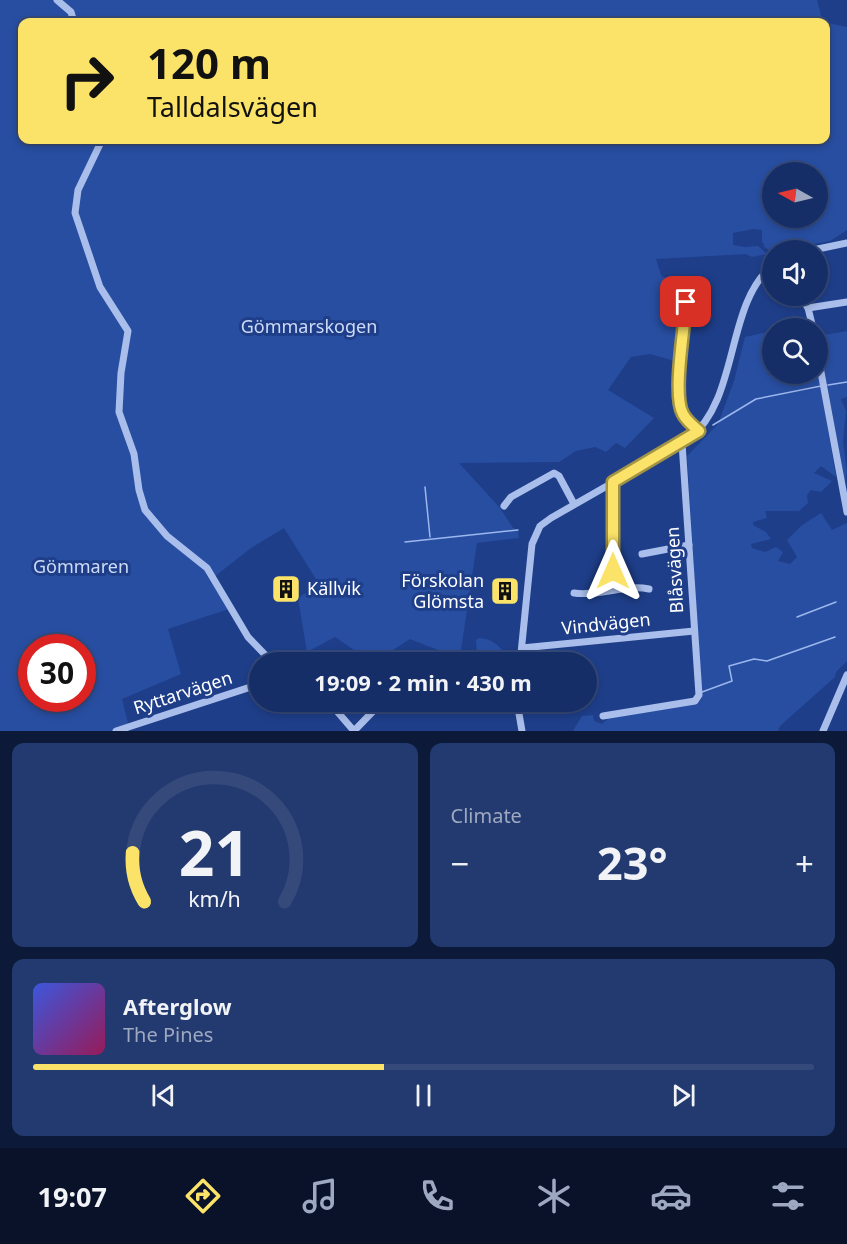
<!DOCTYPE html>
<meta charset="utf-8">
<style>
:root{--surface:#162e67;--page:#233a70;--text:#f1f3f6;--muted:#9ea8c0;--line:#354a7b;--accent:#fae368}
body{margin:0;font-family:"Noto Sans",sans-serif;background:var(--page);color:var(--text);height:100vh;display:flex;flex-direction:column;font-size:22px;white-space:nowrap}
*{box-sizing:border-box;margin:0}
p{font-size:20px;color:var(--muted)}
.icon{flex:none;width:33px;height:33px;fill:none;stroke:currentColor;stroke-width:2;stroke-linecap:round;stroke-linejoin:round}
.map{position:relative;height:731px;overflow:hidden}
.details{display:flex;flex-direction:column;gap:12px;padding:12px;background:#0c1939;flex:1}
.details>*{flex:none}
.top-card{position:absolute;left:18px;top:18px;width:812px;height:126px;border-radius:12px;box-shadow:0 3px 9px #0003,0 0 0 2px var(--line);background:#fae368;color:#111;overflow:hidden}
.needle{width:39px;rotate:278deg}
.controls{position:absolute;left:762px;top:162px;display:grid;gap:12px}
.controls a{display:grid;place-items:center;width:66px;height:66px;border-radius:50%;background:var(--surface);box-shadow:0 3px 9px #0003,0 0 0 2px var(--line);font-size:30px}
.speed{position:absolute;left:18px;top:634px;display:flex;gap:12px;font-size:30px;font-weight:700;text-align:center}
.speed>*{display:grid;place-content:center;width:78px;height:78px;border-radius:50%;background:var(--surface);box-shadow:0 3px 9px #0003,0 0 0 2px var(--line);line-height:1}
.speed .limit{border:9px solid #d22;background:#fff;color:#111}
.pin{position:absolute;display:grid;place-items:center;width:51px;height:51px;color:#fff;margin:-26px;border-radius:12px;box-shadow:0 3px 9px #0006}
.me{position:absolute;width:66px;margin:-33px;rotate:0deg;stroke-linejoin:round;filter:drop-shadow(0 0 4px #0008)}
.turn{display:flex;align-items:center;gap:21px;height:126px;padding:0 30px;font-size:27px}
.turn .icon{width:78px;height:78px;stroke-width:2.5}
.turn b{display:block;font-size:42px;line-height:51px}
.big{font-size:45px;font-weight:700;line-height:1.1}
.details .widget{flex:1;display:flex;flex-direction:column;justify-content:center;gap:9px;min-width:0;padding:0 21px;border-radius:12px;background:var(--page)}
.details .dial{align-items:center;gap:0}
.dial svg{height:156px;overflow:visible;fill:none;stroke:var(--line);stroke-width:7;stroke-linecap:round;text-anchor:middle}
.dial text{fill:var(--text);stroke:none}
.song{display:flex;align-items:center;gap:18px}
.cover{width:72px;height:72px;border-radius:9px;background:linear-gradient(135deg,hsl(230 70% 55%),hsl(330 70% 35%))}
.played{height:6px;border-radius:3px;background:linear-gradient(90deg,var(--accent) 45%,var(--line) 45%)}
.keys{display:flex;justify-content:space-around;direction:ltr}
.heat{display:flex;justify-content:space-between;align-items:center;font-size:33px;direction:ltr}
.details .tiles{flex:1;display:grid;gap:12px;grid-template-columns:1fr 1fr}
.widget:last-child{grid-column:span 2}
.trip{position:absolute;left:249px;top:652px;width:348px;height:60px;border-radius:30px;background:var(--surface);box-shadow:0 3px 9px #0003,0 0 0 2px var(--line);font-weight:700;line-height:60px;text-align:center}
.tab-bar{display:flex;height:96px;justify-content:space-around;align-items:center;background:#091229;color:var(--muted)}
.tab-bar .icon{width:42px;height:42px}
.tab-bar .selected{color:var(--accent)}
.tab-bar b{font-size:27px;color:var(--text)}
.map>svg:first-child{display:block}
.green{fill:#284ea1;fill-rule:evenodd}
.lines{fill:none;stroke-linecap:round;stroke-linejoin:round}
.stream{stroke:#9cb7ed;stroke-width:1.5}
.minor{stroke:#a9beeb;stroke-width:7}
.route-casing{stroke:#a29444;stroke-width:15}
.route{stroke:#fae368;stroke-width:10}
.labels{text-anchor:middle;stroke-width:6;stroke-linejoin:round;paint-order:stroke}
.park-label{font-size:18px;fill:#cedbf8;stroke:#1e3e89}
.street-label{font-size:18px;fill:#fff;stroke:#1e3e89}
.poi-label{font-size:18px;fill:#fff;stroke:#1e3e89;text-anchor:end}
</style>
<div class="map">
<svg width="847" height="731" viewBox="0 0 847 731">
<rect width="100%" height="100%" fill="#1e3e89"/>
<g class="green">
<path d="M0 0H817L823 22 847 27V230L830 241 772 252 763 246 765 245 762 242V230L754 229 733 233V245L745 247 758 246 767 254 752 257 746 254 656 259 661 275 669 281 668 291 677 295 683 321 675 361 650 354 631 357 608 390 654 418 625 448 616 443 606 452 595 447 576 451 559 462 459 463 500 508 513 528 518 530 519 538 477 543 461 650 477 656 476 640 479 638C490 639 495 642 502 650L501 659 516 660 515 663H471L410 639 373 663 335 637 307 652 298 598 319 584 284 528 251 548 214 577 232 608 168 629 181 674 122 699 130 731H0ZM22 22H825V140H22ZM772 172H818V218H772ZM32 648H82V699H32Z"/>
<polygon points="772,331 772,374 818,374 818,369 836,477 821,466 814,473 832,481 821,492 811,490 807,495 808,503 799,511 765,511 767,518 753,522 753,525 766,532 771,539 751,544 752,548 765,552 776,547 783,552 778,561 790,564 797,557 787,540 801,526 821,513 832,530 847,523 847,661 836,672 835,677 780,726 778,731 573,731 582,716 593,715 594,721 602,724 610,717 698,703 702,699 687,456 718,424 734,381 745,337"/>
<polygon points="847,331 847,397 841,399 846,411 843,442 847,472 845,483 818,336"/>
</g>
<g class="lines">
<g class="stream">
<polyline points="828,385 847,382"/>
<polyline points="713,425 756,399 821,386"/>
<polyline points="425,487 430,537"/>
<polyline points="405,542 518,530"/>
<polyline points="797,617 836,602"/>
<polyline points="702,692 732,681 729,666 754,659 767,661 835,637"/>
</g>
<g class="minor">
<polyline points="57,0 71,12 74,22"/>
<polyline points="102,140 78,190 75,213 100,287 128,331 121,373 119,412 134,454 139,490 145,510 167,536 207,568 248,637 273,663"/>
<polyline points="813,250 847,243"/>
<polyline points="800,296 808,308 813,328"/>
<path d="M686 302C685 325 672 396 683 414 686 420 693 427 699 431"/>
<polyline points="808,308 847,302"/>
<polyline points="818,356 847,512"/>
<polyline points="613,482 613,590"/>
<polyline points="504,506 511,497 554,473 559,476 574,504"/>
<polyline points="642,554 689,545"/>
<path d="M574 593C599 597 624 584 649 589"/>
<polyline points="522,648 694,631"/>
<path d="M520 663 532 544 540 526 551 518 689 439C740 398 725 305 772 266"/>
<polyline points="329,702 354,731"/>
<polyline points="498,702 518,708"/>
<polyline points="517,702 522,731"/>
<polyline points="550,702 563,708"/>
<polyline points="603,716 695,701 699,695 682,443"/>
<polyline points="116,731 260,684"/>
<polyline points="354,731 382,702"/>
<polyline points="823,731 847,675"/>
</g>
</g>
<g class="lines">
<g class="route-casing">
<path id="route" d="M613 571V482L699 431C693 426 686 420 683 414 672 395 685 326 686 302"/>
</g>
<use href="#route" class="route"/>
</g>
<defs>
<g id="building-square" transform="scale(1.5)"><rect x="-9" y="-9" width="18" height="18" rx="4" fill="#fae368" stroke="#1e3e89"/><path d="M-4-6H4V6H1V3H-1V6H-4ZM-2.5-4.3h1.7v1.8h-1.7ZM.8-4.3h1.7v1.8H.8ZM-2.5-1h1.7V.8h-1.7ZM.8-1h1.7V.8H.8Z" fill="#111"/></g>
</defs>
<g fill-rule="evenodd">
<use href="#building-square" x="286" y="589"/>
<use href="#building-square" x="505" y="591"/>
</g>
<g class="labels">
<g class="park-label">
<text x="309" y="333">Gömmarskogen</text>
<text x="81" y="573">Gömmaren</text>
</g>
<g class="street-label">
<text transform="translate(675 570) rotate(-93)" y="6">Blåsvägen</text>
<text transform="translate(606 624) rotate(-6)" y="6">Vindvägen</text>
<text transform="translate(183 693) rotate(-18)" y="6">Ryttarvägen</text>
</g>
<g class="poi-label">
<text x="484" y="587">Förskolan<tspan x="484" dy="21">Glömsta</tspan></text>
<text x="307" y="595" text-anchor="start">Källvik</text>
</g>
</g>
</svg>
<div class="controls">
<a><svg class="needle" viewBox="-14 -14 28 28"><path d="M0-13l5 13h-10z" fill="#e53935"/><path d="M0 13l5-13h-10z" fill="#9ea8c0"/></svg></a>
<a><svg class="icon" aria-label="sound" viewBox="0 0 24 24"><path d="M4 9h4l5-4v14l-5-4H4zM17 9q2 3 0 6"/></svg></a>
<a><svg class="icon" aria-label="search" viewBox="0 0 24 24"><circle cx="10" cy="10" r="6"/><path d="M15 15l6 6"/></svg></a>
</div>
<div class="speed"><div class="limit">30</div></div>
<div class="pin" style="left:686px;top:302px;background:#d93025"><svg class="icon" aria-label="arrive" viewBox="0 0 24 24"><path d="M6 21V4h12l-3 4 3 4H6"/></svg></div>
<svg class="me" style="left:613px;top:571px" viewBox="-20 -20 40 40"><path d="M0-17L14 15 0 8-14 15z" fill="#fae368" stroke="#fff" stroke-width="4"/></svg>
<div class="trip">19:09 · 2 min · 430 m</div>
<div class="top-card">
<div class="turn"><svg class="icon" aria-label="right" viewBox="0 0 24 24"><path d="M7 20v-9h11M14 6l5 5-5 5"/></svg><div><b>120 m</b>Talldalsvägen</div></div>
</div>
</div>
<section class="details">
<div class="tiles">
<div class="widget dial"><svg viewBox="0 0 100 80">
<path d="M14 69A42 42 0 1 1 86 69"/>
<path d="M14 69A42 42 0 0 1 8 44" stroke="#fae368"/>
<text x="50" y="56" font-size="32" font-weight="700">21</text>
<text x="50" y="72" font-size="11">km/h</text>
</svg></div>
<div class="widget"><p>Climate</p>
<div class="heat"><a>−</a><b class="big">23°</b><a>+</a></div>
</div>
<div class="widget">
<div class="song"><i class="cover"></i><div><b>Afterglow</b><p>The Pines</p></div></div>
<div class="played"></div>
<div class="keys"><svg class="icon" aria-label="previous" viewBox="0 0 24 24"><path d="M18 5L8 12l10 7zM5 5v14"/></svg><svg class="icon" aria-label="pause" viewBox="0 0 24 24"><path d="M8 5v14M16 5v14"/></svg><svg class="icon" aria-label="next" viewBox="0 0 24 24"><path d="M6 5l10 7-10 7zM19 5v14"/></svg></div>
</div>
</div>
</section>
<nav class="tab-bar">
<b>19:07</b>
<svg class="icon selected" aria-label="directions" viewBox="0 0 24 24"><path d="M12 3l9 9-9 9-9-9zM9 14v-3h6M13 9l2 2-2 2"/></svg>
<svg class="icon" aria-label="music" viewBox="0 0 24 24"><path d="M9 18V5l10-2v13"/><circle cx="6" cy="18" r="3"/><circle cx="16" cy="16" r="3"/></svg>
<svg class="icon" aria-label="phone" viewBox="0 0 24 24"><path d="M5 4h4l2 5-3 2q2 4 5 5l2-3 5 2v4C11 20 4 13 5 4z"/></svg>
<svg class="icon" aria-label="climate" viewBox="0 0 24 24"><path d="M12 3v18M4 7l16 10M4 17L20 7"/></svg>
<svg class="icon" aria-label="car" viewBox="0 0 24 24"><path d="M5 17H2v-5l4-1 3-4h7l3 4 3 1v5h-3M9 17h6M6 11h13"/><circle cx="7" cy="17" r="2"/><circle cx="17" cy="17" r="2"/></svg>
<svg class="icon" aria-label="filters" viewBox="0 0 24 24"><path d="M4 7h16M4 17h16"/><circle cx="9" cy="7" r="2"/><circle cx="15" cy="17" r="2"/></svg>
</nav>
